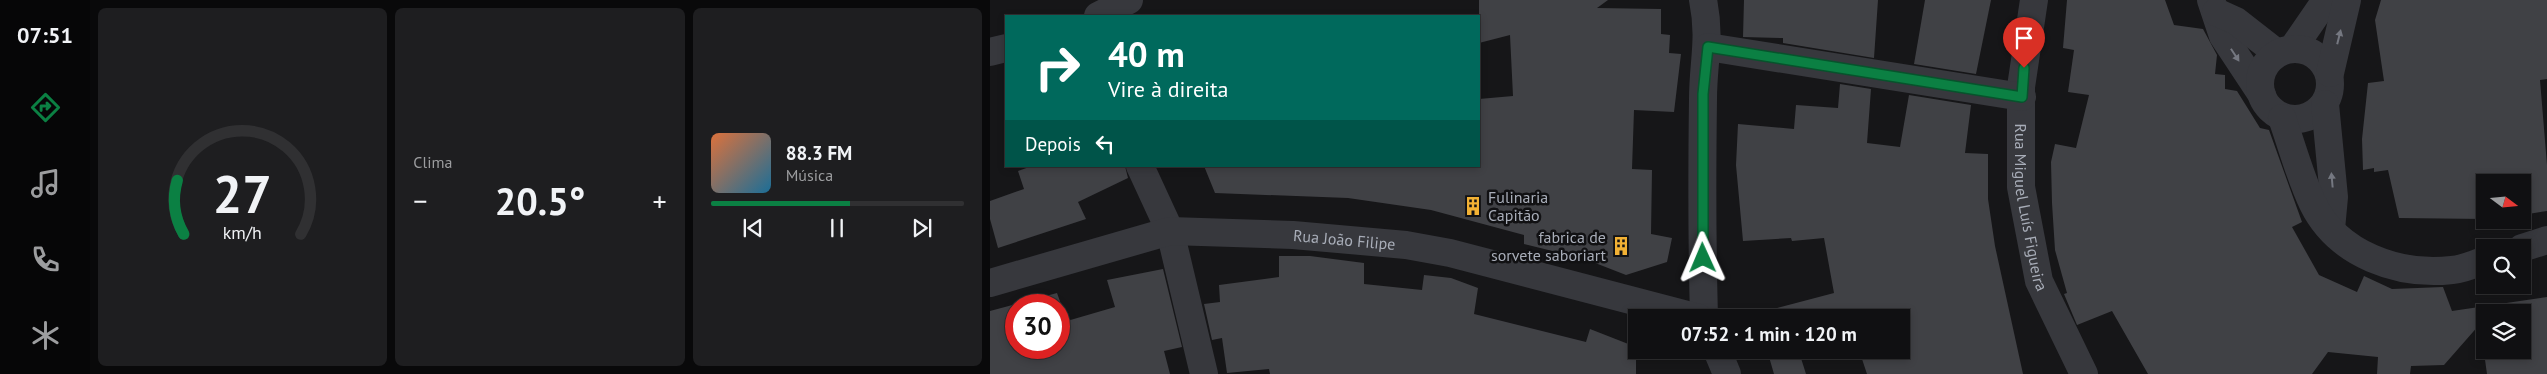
<!DOCTYPE html>
<html lang="pt">
<meta charset="utf-8">
<style>
:root{--surface:#101012;--page:#1e1e20;--text:#f1f3f6;--muted:#9c9d9f;--line:#303032;--accent:#0b8043}
body{margin:0;font-family:"PT Sans",sans-serif;background:var(--page);color:var(--text);height:100vh;display:flex;flex-direction:column;font-size:19px;white-space:nowrap}
*{box-sizing:border-box;margin:0}
p{font-size:16px;color:var(--muted)}
.icon{flex:none;width:28px;height:28px;fill:none;stroke:currentColor;stroke-width:2;stroke-linecap:round;stroke-linejoin:round}
.map{position:relative;flex:1;overflow:hidden}
.drawer{display:flex;flex-direction:column;gap:8px;padding:8px;background:#09090a;width:900px}
.drawer>*{flex:none}
.top-card{position:absolute;left:15px;top:15px;width:475px;height:152px;border-radius:0px;box-shadow:0 2px 8px #0003,0 0 0 1px var(--line);background:#00695c;color:#fff;overflow:hidden}
.needle{width:32px;rotate:106deg}
.buttons{position:absolute;left:1486px;top:174px;display:grid;gap:10px}
.buttons a{display:grid;place-items:center;width:55px;height:55px;border-radius:0px;background:var(--surface);box-shadow:0 2px 8px #0003,0 0 0 1px var(--line);font-size:25px}
.speed{position:absolute;left:15px;top:294px;display:flex;gap:10px;font-size:25px;font-weight:700;text-align:center}
.speed>*{display:grid;place-content:center;width:65px;height:65px;border-radius:50%;background:var(--surface);box-shadow:0 2px 8px #0003,0 0 0 1px var(--line);line-height:1}
.speed .limit{border:8px solid #d22;background:#fff;color:#111}
.pin{position:absolute;display:grid;place-items:center;width:42px;height:42px;color:#fff;margin:-51px -21px;border-radius:50% 50% 50% 0;rotate:-45deg;box-shadow:0 0 5px #0007}
.pin .icon{rotate:45deg}
.me{position:absolute;width:55px;margin:-28px;rotate:359deg;stroke-linejoin:round;filter:drop-shadow(0 0 4px #0008)}
.turn{display:flex;align-items:center;gap:18px;height:105px;padding:0 20px;font-size:22px}
.turn .icon{width:65px;height:65px;stroke-width:2.5}
.turn b{display:block;font-size:35px;line-height:42px}
.then{display:flex;align-items:center;height:48px;padding:0 20px;background:#0003;gap:10px;font-size:19px}
.big{font-size:38px;font-weight:800;line-height:1.1}
.drawer .widget{flex:1;display:flex;flex-direction:column;justify-content:center;gap:8px;min-width:0;padding:0 18px;border-radius:8px;background:var(--page)}
.drawer .dial{align-items:center;gap:0}
.dial svg{height:130px;overflow:visible;fill:none;stroke:var(--line);stroke-width:7;stroke-linecap:round;text-anchor:middle}
.dial text{fill:var(--text);stroke:none}
.song{display:flex;align-items:center;gap:15px}
.cover{width:60px;height:60px;border-radius:8px;background:linear-gradient(135deg,hsl(20 70% 55%),hsl(200 70% 35%))}
.played{height:5px;border-radius:2px;background:linear-gradient(90deg,var(--accent) 55%,var(--line) 55%)}
.keys{display:flex;justify-content:space-around;direction:ltr}
.heat{display:flex;justify-content:space-between;align-items:center;font-size:28px;direction:ltr}
.drawer .tiles{flex:1;display:grid;gap:8px;grid-template-columns:repeat(3,1fr)}
.trip{position:absolute;left:638px;top:309px;width:282px;height:50px;border-radius:0px;background:var(--surface);box-shadow:0 2px 8px #0003,0 0 0 1px var(--line);font-weight:800;line-height:50px;text-align:center}
main{display:flex;flex:1;min-height:0}
.tabs{display:flex;flex-direction:column;width:90px;justify-content:space-around;align-items:center;background:#060607;color:var(--muted)}
.tabs .icon{width:35px;height:35px}
.tabs .current{color:var(--accent)}
.tabs b{font-size:22px;color:var(--text)}
.map>svg:first-child{display:block}
.building{fill:#404145;fill-rule:evenodd}
.lines{fill:none;stroke-linecap:round;stroke-linejoin:round}
.minor{stroke:#37383d;stroke-width:28}
.oneway{fill:#757881}
.route-casing{stroke:#07532c;stroke-width:12}
.route{stroke:#0b8043;stroke-width:9}
.labels{text-anchor:middle;stroke-width:5;stroke-linejoin:round;paint-order:stroke}
.poi-label{font-size:16px;fill:#a8adb8;stroke:#111113;text-anchor:start}
.street-label{font-size:16px;fill:#a8adb8;stroke:#111113}
</style>
<main>
<nav class="tabs">
<b>07:51</b>
<svg class="icon current" aria-label="directions" viewBox="0 0 24 24"><path d="M12 3l9 9-9 9-9-9zM9 14v-3h6M13 9l2 2-2 2"/></svg>
<svg class="icon" aria-label="music" viewBox="0 0 24 24"><path d="M9 18V5l10-2v13"/><circle cx="6" cy="18" r="3"/><circle cx="16" cy="16" r="3"/></svg>
<svg class="icon" aria-label="phone" viewBox="0 0 24 24"><path d="M5 4h4l2 5-3 2q2 4 5 5l2-3 5 2v4C11 20 4 13 5 4z"/></svg>
<svg class="icon" aria-label="climate" viewBox="0 0 24 24"><path d="M12 3v18M4 7l16 10M4 17L20 7"/></svg>
</nav>
<section class="drawer">
<div class="tiles">
<div class="widget dial"><svg viewBox="0 0 100 80">
<path d="M14 69A42 42 0 1 1 86 69"/>
<path d="M14 69A42 42 0 0 1 10 36" stroke="#0b8043"/>
<text x="50" y="56" font-size="32" font-weight="700">27</text>
<text x="50" y="72" font-size="11">km/h</text>
</svg></div>
<div class="widget"><p>Clima</p>
<div class="heat"><a>−</a><b class="big">20.5°</b><a>+</a></div>
</div>
<div class="widget">
<div class="song"><i class="cover"></i><div><b>88.3 FM</b><p>Música</p></div></div>
<div class="played"></div>
<div class="keys"><svg class="icon" aria-label="previous" viewBox="0 0 24 24"><path d="M18 5L8 12l10 7zM5 5v14"/></svg><svg class="icon" aria-label="pause" viewBox="0 0 24 24"><path d="M8 5v14M16 5v14"/></svg><svg class="icon" aria-label="next" viewBox="0 0 24 24"><path d="M6 5l10 7-10 7zM19 5v14"/></svg></div>
</div>
</div>
</section>
<div class="map">
<svg width="1557" height="374" viewBox="0 0 1557 374">
<rect width="100%" height="100%" fill="#161618"/>
<g class="building">
<polygon points="489,0 618,0 607,8 671,9 671,34 680,35 679,53 691,54 684,112 644,110 642,169 662,170 661,234 682,238 677,262 636,275 595,259 534,244 534,235 441,210 358,198 225,193 214,166 489,166 489,99 523,96 520,35 489,43"/>
<polygon points="754,0 888,0 884,58 793,43 793,38 753,37"/>
<polygon points="935,0 1001,0 986,74 924,64"/>
<path d="M1077 0H1175L1184 25 1213 29 1227 55 1225 74 1235 75V89L1247 91 1270 128 1279 130 1312 222 1302 227 1329 275 1367 292 1374 276 1402 289 1453 287 1462 311 1557 297V374H1497L1490 324 1454 365 1421 366 1420 374H1387L1388 357 1338 352 1322 374H1158L1122 311 1087 325 1074 294 1077 293 1065 250 1062 203 1061 162 1065 144 1086 148 1099 95 1078 92 1084 50 1073 48ZM1495 312H1532V350H1495Z"/>
<polygon points="1391,0 1557,0 1557,79 1550,80 1557,165 1557,211 1532,215 1532,182 1495,182 1495,219 1409,218 1398,170 1384,172 1384,168 1373,170 1372,139 1378,83 1394,81 1385,20"/>
<polygon points="850,84 881,89 877,143 910,147 919,95 981,105 975,153 998,154 998,199 1005,246 1033,374 877,374 869,350 911,350 911,318 769,318 768,313 844,293 834,238 802,241 801,238 753,241 746,165 748,124 804,129 806,105 848,108"/>
<polygon points="42,166 135,166 138,178 88,202 96,219 8,248 0,219 0,201 34,189 28,171"/>
<polygon points="289,256 320,256 374,263 374,284 432,290 434,275 461,278 488,288 484,314 596,342 600,329 646,347 646,374 280,374 279,369 237,373 232,338 222,340 214,304 230,302 229,285 289,277"/>
<path d="M173 269 192 347 174 351 180 374H0V311L67 293 77 321 125 307 117 280ZM26 305H69V348H26Z"/>
<polygon points="777,350 829,350 810,355 816,374 784,374"/>
</g>
<g class="lines">
<g class="minor">
<path d="M713 0C721 39 713 62 713 99 712 172 712 245 714 318"/>
<path id="s1" d="M1044 0 1031 87V187L1049 281 1094 374"/>
<polyline points="1221,0 1233,36 1272,95"/>
<polyline points="1226,12 1246,21 1287,53"/>
<polyline points="108,16 139,0"/>
<polyline points="718,47 1032,97"/>
<polyline points="1303,48 1336,0"/>
<circle cx="1305" cy="84" r="35"/>
<polyline points="0,52 16,48"/>
<polyline points="1340,73 1357,0"/>
<polyline points="1335,104 1344,197 1341,229"/>
<path d="M1292 118C1302 146 1310 177 1323 204 1348 255 1409 276 1462 270 1473 269 1485 264 1495 260"/>
<polyline points="150,166 180,231 214,374"/>
<polyline points="1532,248 1557,240"/>
<path id="s2" d="M0 283 180 231 303 235 416 245 460 253 709 318"/>
<polyline points="727,350 737,374"/>
</g>
</g>
<defs><path id="oneway-solid" d="M-6-.8H1V-3.2L6.5 0L1 3.2V.8H-6Z" transform="scale(1.25)"/></defs>
<g class="oneway">
<use href="#oneway-solid" transform="translate(1349 37) rotate(-76)"/>
<use href="#oneway-solid" transform="translate(1245 55) rotate(57)"/>
<use href="#oneway-solid" transform="translate(1342 180) rotate(-95)"/>
</g>
<g class="lines">
<g class="route-casing">
<polyline id="route" points="713,258 713,94 718,47 1032,97 1034,68"/>
</g>
<use href="#route" class="route"/>
</g>
<defs>
<g id="building-bare" transform="scale(1.5)"><path d="M-4-6H4V6H1V3H-1V6H-4ZM-2.5-4.3h1.7v1.8h-1.7ZM.8-4.3h1.7v1.8H.8ZM-2.5-1h1.7V.8h-1.7ZM.8-1h1.7V.8H.8Z" fill="#f2b134" stroke="#111113" stroke-width="2.5" paint-order="stroke"/></g>
</defs>
<g fill-rule="evenodd">
<use href="#building-bare" x="483" y="206"/>
<use href="#building-bare" x="631" y="246"/>
</g>
<g class="labels">
<g class="poi-label">
<text x="498" y="203">Fulinaria<tspan x="498" dy="18">Capitão</tspan></text>
<text x="616" y="243" text-anchor="end">fabrica de<tspan x="616" dy="18">sorvete saboriart</tspan></text>
</g>
<g class="street-label">
<text dy="6" stroke="none"><textPath href="#s1" startOffset="209">Rua Miguel Luís Figueira</textPath></text>
<text dy="6" stroke="none"><textPath href="#s2" startOffset="362">Rua João Filipe</textPath></text>
</g>
</g>
</svg>
<div class="buttons">
<a><svg class="needle" viewBox="-14 -14 28 28"><path d="M0-13l5 13h-10z" fill="#e53935"/><path d="M0 13l5-13h-10z" fill="#9c9d9f"/></svg></a>
<a><svg class="icon" aria-label="search" viewBox="0 0 24 24"><circle cx="10" cy="10" r="6"/><path d="M15 15l6 6"/></svg></a>
<a><svg class="icon" aria-label="layers" viewBox="0 0 24 24"><path d="M12 4l9 5-9 5-9-5zM3 14l9 5 9-5"/></svg></a>
</div>
<div class="speed"><div class="limit">30</div></div>
<div class="pin" style="left:1034px;top:68px;background:#d93025"><svg class="icon" aria-label="arrive" viewBox="0 0 24 24"><path d="M6 21V4h12l-3 4 3 4H6"/></svg></div>
<svg class="me" style="left:713px;top:258px" viewBox="-20 -20 40 40"><path d="M0-17L14 15 0 8-14 15z" fill="#0b8043" stroke="#fff" stroke-width="4"/></svg>
<div class="trip">07:52 · 1 min · 120 m</div>
<div class="top-card">
<div class="turn"><svg class="icon" aria-label="right" viewBox="0 0 24 24"><path d="M7 20v-9h11M14 6l5 5-5 5"/></svg><div><b>40 m</b>Vire à direita</div></div>
<div class="then">Depois<svg class="icon" aria-label="left" viewBox="0 0 24 24"><path d="M17 20v-9H6M10 6l-5 5 5 5"/></svg></div>
</div>
</div>
</main>
